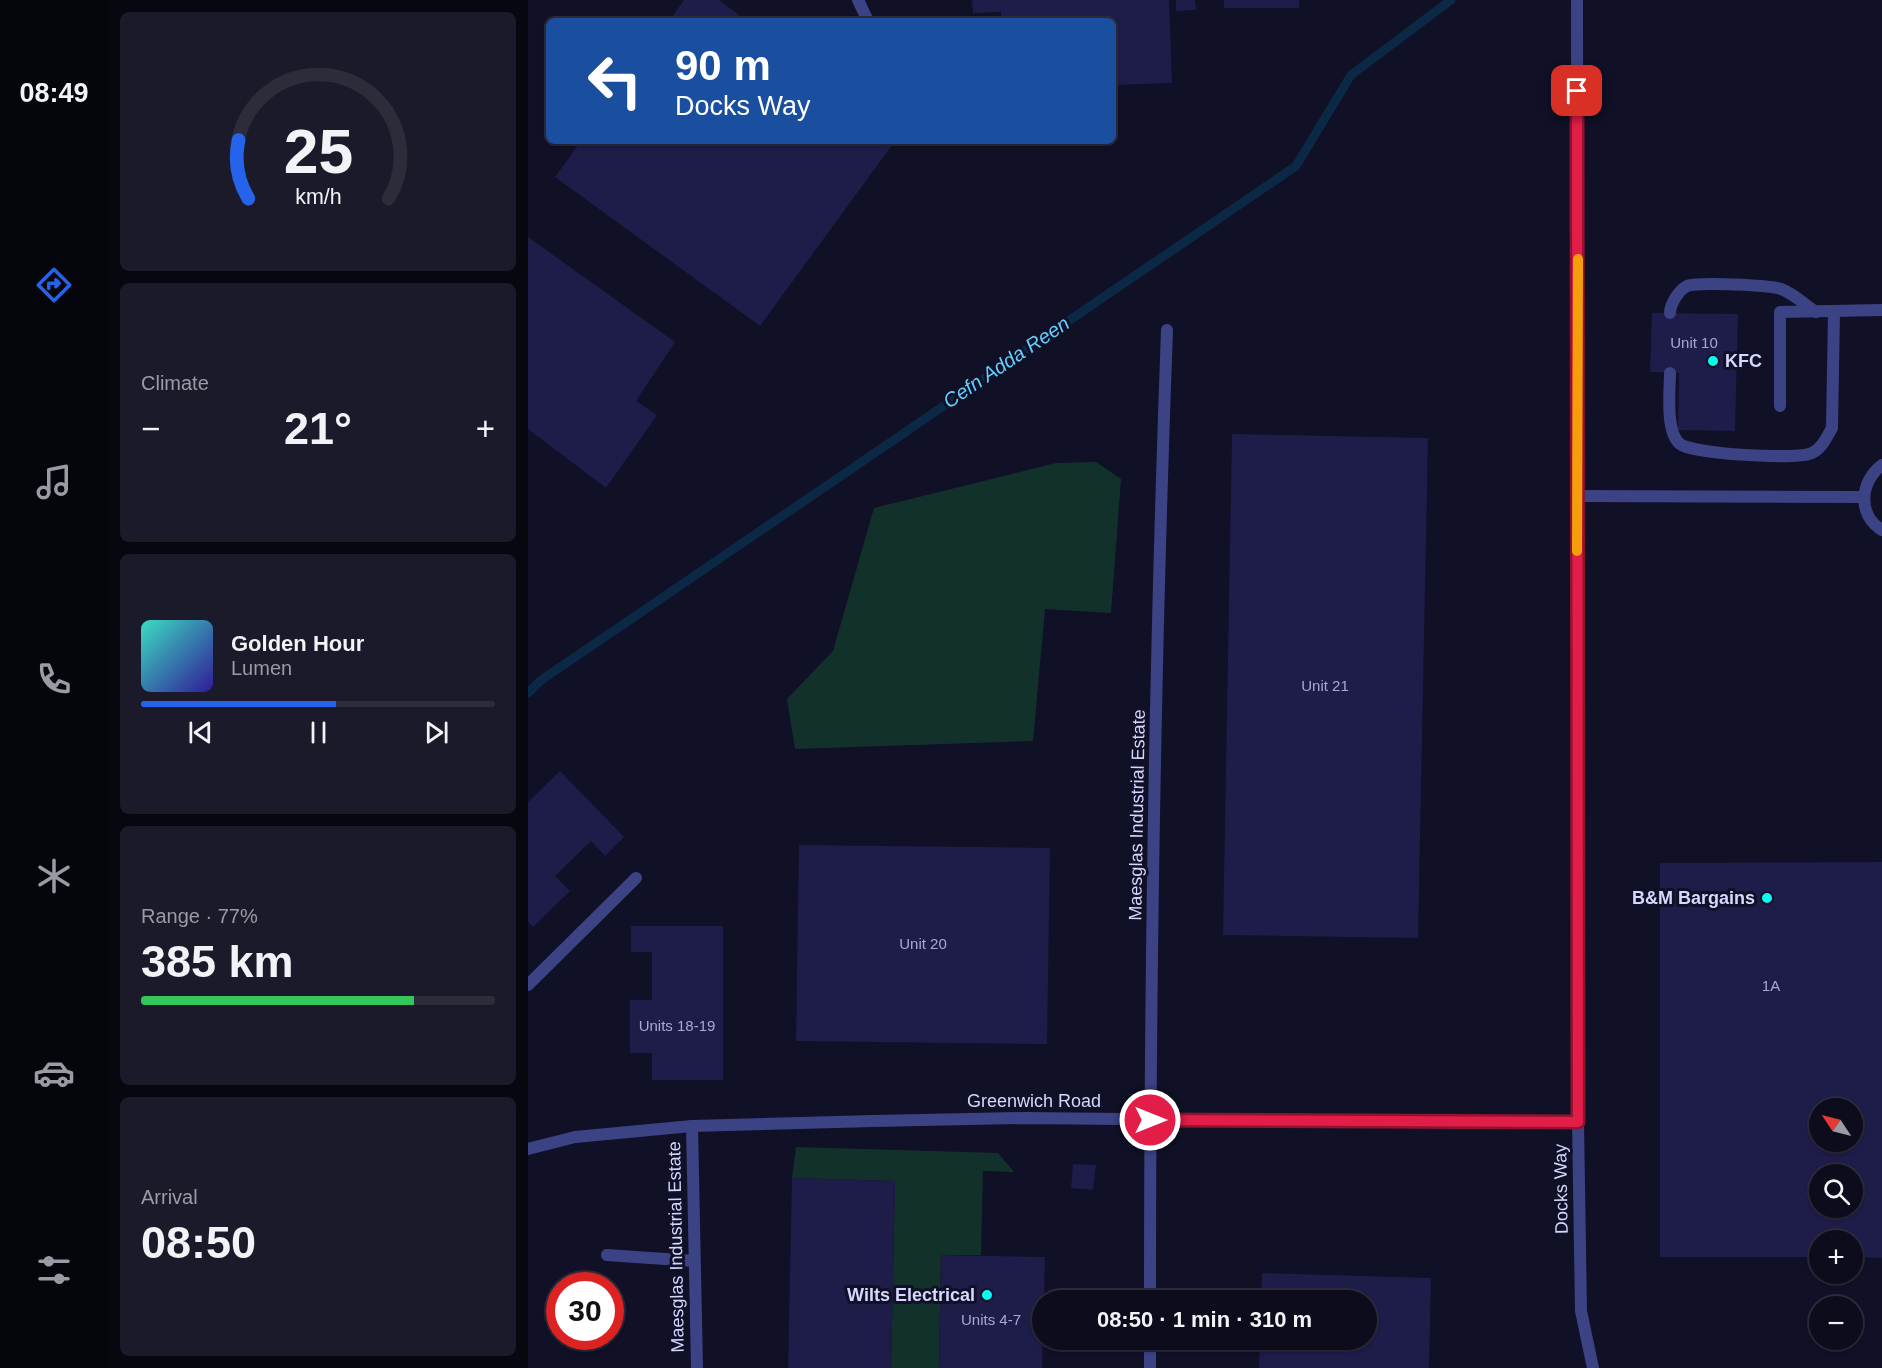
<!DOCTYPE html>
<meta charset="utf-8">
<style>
:root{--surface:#0c0c1d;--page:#1a1a2a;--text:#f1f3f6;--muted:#9a9ba4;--line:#2c2c3b;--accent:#2563eb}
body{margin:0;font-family:Arial,sans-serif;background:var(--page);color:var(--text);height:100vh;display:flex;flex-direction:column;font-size:22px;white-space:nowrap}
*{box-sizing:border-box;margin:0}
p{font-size:20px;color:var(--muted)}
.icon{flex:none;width:33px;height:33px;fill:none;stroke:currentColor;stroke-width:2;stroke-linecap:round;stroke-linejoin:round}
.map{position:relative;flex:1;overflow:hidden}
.side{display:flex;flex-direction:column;gap:12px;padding:12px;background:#070710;width:420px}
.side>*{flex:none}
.hud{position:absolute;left:18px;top:18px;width:570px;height:126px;border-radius:9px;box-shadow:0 2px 4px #0004,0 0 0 2px var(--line);background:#1a4fa0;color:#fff;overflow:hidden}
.needle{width:39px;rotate:305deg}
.buttons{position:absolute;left:1281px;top:1098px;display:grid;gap:12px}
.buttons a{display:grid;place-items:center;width:54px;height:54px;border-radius:50%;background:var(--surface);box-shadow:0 2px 4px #0004,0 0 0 2px var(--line);font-size:30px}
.speed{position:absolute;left:18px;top:1272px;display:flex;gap:12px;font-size:30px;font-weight:700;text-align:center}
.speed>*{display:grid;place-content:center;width:78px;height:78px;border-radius:50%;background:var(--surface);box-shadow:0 2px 4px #0004,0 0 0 2px var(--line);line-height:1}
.speed .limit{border:9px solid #d22;background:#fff;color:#111}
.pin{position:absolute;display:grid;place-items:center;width:51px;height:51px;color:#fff;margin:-26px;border-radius:12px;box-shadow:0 3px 9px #0006}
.me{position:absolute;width:66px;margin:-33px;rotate:90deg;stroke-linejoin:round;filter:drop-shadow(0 0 4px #0008)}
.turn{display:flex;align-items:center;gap:21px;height:126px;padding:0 30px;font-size:27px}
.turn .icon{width:78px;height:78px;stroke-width:2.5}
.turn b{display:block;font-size:42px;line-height:51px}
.big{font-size:45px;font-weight:800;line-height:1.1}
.side .tile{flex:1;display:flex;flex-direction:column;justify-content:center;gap:9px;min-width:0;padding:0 21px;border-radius:9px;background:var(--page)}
.side .dial{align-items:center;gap:0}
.dial svg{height:156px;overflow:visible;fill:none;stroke:var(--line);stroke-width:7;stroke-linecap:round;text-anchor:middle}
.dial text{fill:var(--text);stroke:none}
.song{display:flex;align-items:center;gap:18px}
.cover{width:72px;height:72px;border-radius:9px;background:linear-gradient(135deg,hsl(170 70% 55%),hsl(250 70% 35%))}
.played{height:6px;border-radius:3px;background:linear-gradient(90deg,var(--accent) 55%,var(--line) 55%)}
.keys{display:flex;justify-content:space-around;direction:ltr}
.heat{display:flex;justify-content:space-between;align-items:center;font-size:33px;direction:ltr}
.charge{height:9px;border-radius:4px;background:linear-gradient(90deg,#34c759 77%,var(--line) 0)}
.trip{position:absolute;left:504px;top:1290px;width:345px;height:60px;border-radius:30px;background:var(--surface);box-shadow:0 2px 4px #0004,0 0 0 2px var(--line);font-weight:800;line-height:60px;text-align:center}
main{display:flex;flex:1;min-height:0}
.menu{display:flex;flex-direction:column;width:108px;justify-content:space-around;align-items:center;background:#05050c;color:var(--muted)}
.menu .icon{width:42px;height:42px}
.menu .on{color:var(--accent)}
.menu b{font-size:27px;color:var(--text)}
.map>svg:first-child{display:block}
.green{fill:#13312b}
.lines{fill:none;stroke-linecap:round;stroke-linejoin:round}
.stream{stroke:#0b2945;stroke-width:9}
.building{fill:#1e1c48;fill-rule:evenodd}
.service{stroke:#3b4385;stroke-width:12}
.minor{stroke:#3b4385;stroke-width:12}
.tertiary{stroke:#3b4385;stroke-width:12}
.route-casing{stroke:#92132f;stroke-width:15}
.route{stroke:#e11d48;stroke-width:10}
.slow{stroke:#f59e0b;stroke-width:10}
.poi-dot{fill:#03fdf0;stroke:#101027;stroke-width:2}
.labels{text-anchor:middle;stroke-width:6;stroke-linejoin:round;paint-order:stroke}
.number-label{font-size:15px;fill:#a8a8d1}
.poi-label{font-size:18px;font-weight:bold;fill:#d6d7ff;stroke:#101027;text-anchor:end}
.street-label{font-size:18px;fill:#d6d7ff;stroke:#101027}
.water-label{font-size:20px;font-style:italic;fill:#65cefe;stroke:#101027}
</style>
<main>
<nav class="menu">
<b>08:49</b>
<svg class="icon on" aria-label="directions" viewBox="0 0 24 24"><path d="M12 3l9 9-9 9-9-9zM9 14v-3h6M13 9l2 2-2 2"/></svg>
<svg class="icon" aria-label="music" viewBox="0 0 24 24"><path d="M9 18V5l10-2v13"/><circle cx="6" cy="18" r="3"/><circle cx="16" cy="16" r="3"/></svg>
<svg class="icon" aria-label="phone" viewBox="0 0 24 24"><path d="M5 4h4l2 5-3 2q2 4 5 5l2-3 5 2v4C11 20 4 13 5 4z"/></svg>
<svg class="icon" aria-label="climate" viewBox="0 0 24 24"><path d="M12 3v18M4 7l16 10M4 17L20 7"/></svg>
<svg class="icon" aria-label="car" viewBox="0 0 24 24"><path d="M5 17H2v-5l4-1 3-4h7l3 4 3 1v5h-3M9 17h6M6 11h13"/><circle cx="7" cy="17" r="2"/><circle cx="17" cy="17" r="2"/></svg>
<svg class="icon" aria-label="filters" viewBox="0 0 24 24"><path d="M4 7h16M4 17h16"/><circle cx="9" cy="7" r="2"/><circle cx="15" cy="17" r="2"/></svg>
</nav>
<section class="side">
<div class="tile dial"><svg viewBox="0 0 100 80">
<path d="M14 69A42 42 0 1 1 86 69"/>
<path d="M14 69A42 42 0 0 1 9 39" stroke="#2563eb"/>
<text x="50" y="56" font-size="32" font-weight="700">25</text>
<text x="50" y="72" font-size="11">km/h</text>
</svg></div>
<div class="tile"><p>Climate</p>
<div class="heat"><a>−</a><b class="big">21°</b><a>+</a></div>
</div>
<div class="tile">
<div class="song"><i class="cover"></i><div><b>Golden Hour</b><p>Lumen</p></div></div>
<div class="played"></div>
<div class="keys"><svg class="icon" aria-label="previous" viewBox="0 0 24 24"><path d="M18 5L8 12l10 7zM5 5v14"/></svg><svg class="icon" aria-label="pause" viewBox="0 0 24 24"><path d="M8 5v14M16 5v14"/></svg><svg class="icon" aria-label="next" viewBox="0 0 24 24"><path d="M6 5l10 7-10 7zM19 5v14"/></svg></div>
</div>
<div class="tile"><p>Range · 77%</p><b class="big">385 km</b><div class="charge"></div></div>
<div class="tile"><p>Arrival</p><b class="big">08:50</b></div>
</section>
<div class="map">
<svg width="1354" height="1368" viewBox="0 0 1354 1368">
<rect width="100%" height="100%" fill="#101027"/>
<g class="green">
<polygon points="568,462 593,479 583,613 517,609 505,741 267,749 259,699 305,651 346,508 528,463"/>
<polygon points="268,1147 470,1153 486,1172 455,1171 453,1255 413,1255 411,1368 363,1368 367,1181 264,1178"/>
</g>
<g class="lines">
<polyline class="stream" points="0,693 12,681 768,166 823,75 923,0"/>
</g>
<g class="building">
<polygon points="156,0 191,0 219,21 141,21"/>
<polygon points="444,0 641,0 644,83 585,85 585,21 473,21 473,12 445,13"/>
<polygon points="648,0 667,0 668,10 648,11"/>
<rect x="696" y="0" width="75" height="8"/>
<polygon points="53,141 367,141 232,326 27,177"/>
<polygon points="0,237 147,342 108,401 129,415 78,488 0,429"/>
<polygon points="1124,313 1210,314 1207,431 1150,430 1151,373 1122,372"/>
<polygon points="704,434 900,438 890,938 695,935"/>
<polygon points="32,771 96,837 77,856 63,841 27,876 42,891 5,927 0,922 0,802"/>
<polygon points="271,845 522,848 519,1044 268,1041"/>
<path d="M1354 862V1258L1324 1257V1240H1292V1257H1132V863ZM1292 1108H1324V1142H1292ZM1292 1174H1324V1208H1292Z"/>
<polygon points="103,926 195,926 195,1080 124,1080 124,1053 102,1053 102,1000 124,1000 124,952 103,952"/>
<polygon points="545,1164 568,1165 565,1190 543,1188"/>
<polygon points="264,1178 367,1181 363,1368 260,1368"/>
<polygon points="413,1255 517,1257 514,1368 411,1368"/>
<polygon points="734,1273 903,1278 901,1368 731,1368 732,1340 838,1340 838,1300 733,1300"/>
</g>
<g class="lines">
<g class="service">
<polyline points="330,0 340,21"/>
<path d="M1142 313C1142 304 1151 290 1159 286 1169 282 1242 285 1253 289 1265 293 1277 305 1288 312"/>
<path d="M1142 373C1142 390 1137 432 1152 444 1165 454 1268 460 1284 453 1294 448 1299 437 1304 428L1306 312"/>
<polyline points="1252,406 1252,312 1354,310"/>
<path d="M1354 465C1332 481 1329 515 1354 530"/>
<polyline points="1049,496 1336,497"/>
<polyline points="79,1255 166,1261"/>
</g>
<g class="minor">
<polyline points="0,985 108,878"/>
<polyline points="164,1126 169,1368"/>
<polyline points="0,1149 47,1137 164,1126 345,1121 496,1118 976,1123 1050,1122"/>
<path d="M622 1300C622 977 627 653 639 330"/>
<polyline points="622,1340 622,1368"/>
</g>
<polyline class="tertiary" points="1049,0 1050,1122 1053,1311 1065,1368"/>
</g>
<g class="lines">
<g class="route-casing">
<polyline id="route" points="622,1120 1050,1122 1049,91"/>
</g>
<use href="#route" class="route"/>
<polyline class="slow" points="1049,551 1050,259"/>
</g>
<g class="poi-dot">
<circle cx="1185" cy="361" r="6"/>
<circle cx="1239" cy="898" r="6"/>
<circle cx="459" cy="1295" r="6"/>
</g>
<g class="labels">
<g class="number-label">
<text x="1166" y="348">Unit 10</text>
<text x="797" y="691">Unit 21</text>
<text x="395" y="949">Unit 20</text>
<text x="1243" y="991">1A</text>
<text x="149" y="1031">Units 18-19</text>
<text x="463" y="1325">Units 4-7</text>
</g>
<g class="poi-label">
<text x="1197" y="367" text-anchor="start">KFC</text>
<text x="1227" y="904">B&amp;M Bargains</text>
<text x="447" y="1301">Wilts Electrical</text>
</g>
<g class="street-label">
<text transform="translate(609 815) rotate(-89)" y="6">Maesglas Industrial Estate</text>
<text x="506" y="1107">Greenwich Road</text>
<text transform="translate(1033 1189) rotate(-91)" y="6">Docks Way</text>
<text transform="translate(148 1247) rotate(-91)" y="6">Maesglas Industrial Estate</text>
</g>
<g class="water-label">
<text transform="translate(478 362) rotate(-34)" y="7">Cefn Adda Reen</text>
</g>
</g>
</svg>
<div class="buttons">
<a><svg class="needle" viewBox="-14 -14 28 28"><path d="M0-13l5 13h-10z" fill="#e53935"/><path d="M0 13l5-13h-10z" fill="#9a9ba4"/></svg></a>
<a><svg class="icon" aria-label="search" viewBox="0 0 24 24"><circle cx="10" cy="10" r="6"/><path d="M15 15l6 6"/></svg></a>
<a>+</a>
<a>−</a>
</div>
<div class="speed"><div class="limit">30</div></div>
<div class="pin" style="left:1049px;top:91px;background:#d93025"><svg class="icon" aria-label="arrive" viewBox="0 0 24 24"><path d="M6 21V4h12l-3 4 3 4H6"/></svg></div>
<svg class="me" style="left:622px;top:1120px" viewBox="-20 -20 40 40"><circle r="17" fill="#e11d48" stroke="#fff" stroke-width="3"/><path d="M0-11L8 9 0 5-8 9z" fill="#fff"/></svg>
<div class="trip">08:50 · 1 min · 310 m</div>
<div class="hud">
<div class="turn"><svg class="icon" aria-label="left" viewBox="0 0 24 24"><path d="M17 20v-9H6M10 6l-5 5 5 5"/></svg><div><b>90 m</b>Docks Way</div></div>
</div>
</div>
</main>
